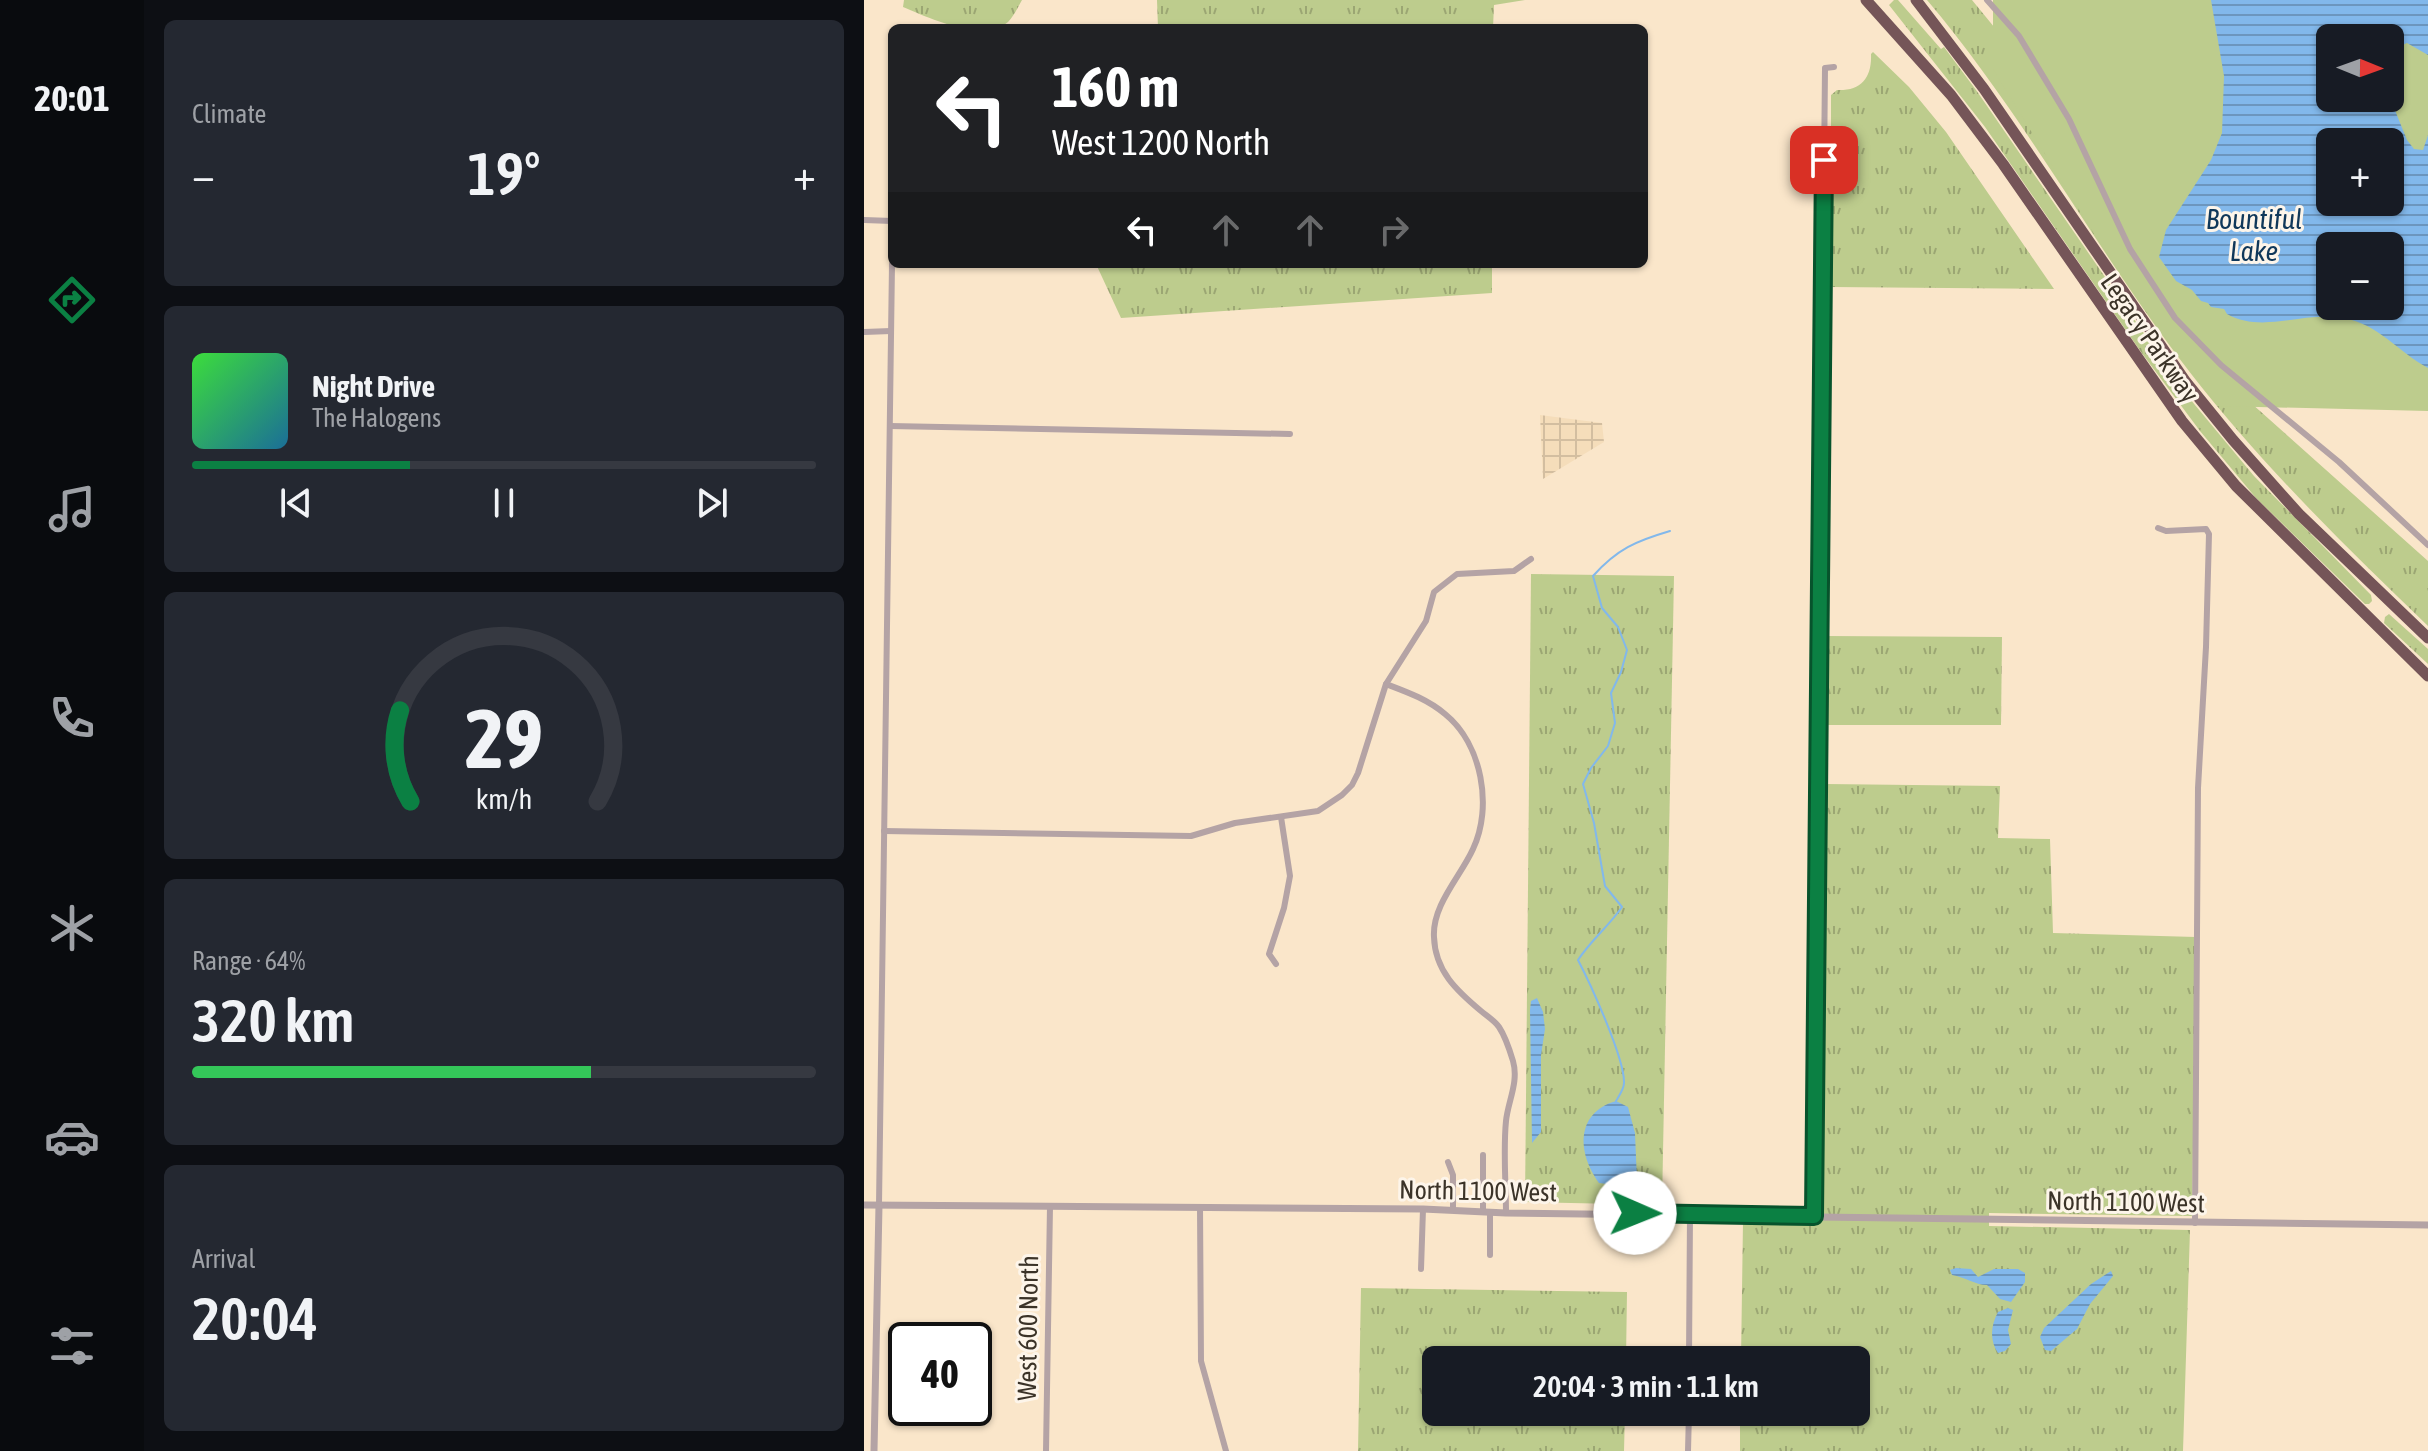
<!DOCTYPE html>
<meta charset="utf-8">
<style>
:root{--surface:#171b24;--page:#242831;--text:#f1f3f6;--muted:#9ea1a6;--line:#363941;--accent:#0b8043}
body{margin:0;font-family:"Asap Condensed",sans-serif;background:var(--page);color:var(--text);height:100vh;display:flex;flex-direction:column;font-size:30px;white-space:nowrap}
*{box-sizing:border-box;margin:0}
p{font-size:26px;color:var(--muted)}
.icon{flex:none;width:44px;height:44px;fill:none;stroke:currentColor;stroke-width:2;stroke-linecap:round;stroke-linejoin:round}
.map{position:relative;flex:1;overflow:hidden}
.drawer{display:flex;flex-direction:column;gap:20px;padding:20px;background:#0d0f14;width:720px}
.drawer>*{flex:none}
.hud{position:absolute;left:24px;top:24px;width:760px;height:244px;border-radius:12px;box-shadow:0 2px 6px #0004;background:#202124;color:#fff;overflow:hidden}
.needle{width:52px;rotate:91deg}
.tools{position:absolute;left:1452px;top:24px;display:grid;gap:16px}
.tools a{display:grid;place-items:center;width:88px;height:88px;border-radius:12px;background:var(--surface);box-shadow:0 2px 6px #0004;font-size:40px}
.speed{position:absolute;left:24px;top:1322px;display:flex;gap:16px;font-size:40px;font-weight:700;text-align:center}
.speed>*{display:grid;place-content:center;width:104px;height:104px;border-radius:50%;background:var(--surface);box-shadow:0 2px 6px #0004;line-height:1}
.speed .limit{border:4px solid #111;border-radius:12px;background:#fff;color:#111}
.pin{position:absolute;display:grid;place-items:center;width:68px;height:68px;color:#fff;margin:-34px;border-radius:16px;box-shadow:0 4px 12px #0006}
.me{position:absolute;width:88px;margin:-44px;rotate:91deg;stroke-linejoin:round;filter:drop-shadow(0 0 6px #0008)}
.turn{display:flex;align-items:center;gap:28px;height:168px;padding:0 32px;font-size:36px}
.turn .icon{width:104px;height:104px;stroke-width:2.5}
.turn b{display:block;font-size:56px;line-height:68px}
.lanes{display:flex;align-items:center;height:76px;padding:0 32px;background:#0003;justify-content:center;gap:40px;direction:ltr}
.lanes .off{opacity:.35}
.big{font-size:60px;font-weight:600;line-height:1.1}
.drawer .card{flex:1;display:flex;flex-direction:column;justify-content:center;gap:12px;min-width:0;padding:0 28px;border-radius:12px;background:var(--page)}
.drawer .dial{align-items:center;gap:0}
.dial svg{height:208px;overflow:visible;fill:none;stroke:var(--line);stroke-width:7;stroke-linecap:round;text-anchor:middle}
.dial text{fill:var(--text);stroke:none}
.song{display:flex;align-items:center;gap:24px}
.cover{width:96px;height:96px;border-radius:12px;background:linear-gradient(135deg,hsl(120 70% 55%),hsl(200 70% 35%))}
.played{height:8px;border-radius:4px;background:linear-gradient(90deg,var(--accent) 35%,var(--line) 35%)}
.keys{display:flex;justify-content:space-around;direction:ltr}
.heat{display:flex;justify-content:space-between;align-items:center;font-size:44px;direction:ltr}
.charge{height:12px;border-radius:6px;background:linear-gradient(90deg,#34c759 64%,var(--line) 0)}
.trip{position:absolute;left:558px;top:1346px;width:448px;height:80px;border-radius:12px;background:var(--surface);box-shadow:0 2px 6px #0004;font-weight:600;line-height:80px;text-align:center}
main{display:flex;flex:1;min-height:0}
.menu{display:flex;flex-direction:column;width:144px;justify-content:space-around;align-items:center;background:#090b0e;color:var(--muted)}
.menu .icon{width:56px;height:56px}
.menu .current{color:var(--accent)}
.menu b{font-size:36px;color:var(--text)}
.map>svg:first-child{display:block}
.industrial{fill:url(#industrial-grid)}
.grass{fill:url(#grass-tufts)}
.park{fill:#bdcc8d;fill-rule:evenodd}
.water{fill:url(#water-rules);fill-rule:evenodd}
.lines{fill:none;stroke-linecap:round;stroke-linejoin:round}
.stream{stroke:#82b8eb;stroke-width:2}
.minor{stroke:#b4a3a5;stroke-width:6}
.tertiary{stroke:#b4a3a5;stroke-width:7}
.motorway{stroke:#755558;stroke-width:11}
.route-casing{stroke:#07532c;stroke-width:20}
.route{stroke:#0b8043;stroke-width:14}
.labels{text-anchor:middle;stroke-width:6;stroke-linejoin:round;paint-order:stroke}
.street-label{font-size:26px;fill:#3b3328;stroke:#fdf5ea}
.water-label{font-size:28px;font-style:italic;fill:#10385a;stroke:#fdf5ea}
</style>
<main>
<nav class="menu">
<b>20:01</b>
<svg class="icon current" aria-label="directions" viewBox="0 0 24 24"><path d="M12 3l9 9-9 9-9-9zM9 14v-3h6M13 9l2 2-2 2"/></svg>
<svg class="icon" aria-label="music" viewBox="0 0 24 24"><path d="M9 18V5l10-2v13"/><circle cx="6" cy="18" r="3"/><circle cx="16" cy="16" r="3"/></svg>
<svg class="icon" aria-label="phone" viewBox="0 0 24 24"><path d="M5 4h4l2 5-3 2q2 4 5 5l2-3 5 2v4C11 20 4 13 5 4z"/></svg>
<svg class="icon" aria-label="climate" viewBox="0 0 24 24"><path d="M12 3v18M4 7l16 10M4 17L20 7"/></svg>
<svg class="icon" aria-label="car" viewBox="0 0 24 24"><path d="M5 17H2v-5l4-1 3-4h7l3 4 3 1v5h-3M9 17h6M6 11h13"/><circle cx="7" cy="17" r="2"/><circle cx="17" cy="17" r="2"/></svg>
<svg class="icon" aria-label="filters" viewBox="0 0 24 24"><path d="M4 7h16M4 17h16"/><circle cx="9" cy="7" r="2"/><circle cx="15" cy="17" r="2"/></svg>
</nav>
<section class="drawer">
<div class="card"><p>Climate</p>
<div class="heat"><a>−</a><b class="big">19°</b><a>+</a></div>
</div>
<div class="card">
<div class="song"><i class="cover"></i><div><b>Night Drive</b><p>The Halogens</p></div></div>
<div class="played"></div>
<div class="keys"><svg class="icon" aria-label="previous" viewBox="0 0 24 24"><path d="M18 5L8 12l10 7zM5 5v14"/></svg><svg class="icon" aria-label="pause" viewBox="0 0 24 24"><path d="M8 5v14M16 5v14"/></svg><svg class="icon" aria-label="next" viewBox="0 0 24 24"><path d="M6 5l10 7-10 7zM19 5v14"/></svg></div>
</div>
<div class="card dial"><svg viewBox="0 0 100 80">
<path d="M14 69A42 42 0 1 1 86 69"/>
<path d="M14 69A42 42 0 0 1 10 34" stroke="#0b8043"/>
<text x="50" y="56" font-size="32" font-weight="700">29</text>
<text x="50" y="72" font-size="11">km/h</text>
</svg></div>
<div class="card"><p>Range · 64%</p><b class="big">320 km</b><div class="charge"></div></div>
<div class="card"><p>Arrival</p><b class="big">20:04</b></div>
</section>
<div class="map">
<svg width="1564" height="1451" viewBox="0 0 1564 1451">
<defs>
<pattern id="industrial-grid" width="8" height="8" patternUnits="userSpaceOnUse" patternTransform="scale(2)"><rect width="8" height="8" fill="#f5ddba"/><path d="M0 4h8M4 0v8" fill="none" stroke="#d3bea0"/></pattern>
<pattern id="grass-tufts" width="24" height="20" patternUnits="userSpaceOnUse" patternTransform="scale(2)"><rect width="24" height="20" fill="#bdcc8d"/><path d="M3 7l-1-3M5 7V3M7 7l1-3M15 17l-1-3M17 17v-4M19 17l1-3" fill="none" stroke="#9ba673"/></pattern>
<pattern id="water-rules" width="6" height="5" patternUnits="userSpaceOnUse" patternTransform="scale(2)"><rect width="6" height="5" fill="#82b8eb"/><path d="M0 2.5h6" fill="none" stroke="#6c96be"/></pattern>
</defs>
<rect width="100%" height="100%" fill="#fae6ca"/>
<polygon class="industrial" points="676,415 738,423 740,442 679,479"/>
<g class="grass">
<path d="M40 0H158C154 7 150 16 144 22 119 43 65 18 39 7Z"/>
<polygon points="293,0 661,0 630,5 629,28 294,28"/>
<polygon points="1030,0 1034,0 1077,49 1080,47 1112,90 1321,393 1390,476 1507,595 1508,601 1505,604 1501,604 1392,498 1336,431 1277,352 1121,127 1025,5"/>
<path d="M1063 0H1108L1144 44 1378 395 1564 561V626C1481 546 1399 466 1328 375 1234 254 1162 117 1063 0Z"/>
<path d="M1009 52 1045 87 1082 132 1190 289 967 287V95L973 90C997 91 1008 78 1007 54Z"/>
<polygon points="232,264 628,264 628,293 257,318"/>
<polygon points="667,574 810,576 798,1205 661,1202"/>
<polygon points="1525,614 1564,649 1564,664 1520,623 1521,617"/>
<polygon points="962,636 1138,637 1137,725 962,725"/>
<polygon points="962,784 1136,786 1134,838 1186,839 1189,933 1332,937 1328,1216 1125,1213 1125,1226 1326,1230 1319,1451 876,1451 876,1412 992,1412 992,1360 877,1360 879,1221 956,1221"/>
<polygon points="497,1288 763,1292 762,1360 572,1360 572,1412 761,1412 760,1451 494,1451"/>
</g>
<path class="park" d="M1129 0H1564V411L1354 406 1280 309 1230 234 1129 69ZM1466 38H1526V98H1466ZM1466 142H1526V202H1466ZM1466 246H1526V306H1466Z"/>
<g class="water">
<path d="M1347 0H1564V55L1543 43 1526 50V38H1466V98H1526L1543 140 1550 149 1559 150 1564 135V368C1534 352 1515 324 1479 318 1441 311 1398 334 1363 314L1360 309 1347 307 1344 303 1337 301 1328 290 1312 281 1295 257 1302 230 1347 160 1358 133 1360 76ZM1526 142V202H1466V142ZM1526 246V306H1466V246Z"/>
<polygon points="673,998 679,1012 681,1029 677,1055 677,1132 668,1143 666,1010 667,1001"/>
<path d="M752 1101 764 1107 771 1133 773 1181 766 1187 735 1183C713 1153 711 1113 752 1101Z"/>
<path d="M1092 1268 1107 1269 1114 1277 1130 1269H1154L1161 1273V1282L1147 1302 1136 1299 1123 1285C1111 1285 1101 1277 1088 1275L1086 1270Z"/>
<polygon points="1247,1271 1249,1276 1226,1304 1213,1329 1187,1351 1181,1350 1176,1337 1180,1328 1227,1284"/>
<path d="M1144 1308 1149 1310 1144 1330 1147 1344 1141 1351 1134 1353C1126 1341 1126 1327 1134 1312Z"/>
</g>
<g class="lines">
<path class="stream" d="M752 1101C755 1096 760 1089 760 1083 761 1059 726 983 714 960 727 940 745 926 758 907L741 886 730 823 719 784 727 768 744 746 751 723 747 693 757 672 763 650 754 627 738 608 729 576C753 549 772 541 806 531"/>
<g class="minor">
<polyline points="1123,0 1155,36 1205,119 1266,249 1311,318 1357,365 1475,462 1564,545"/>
<polyline points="0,220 28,221"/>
<polyline points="0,332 27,331"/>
<polyline points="26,426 426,434"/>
<polyline points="1294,528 1302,531 1342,529 1345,534 1342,647 1334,788 1331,1223"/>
<path d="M522 684C543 692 563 699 581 714 618 744 629 807 609 849 597 876 568 905 570 937 571 971 593 991 617 1011 623 1016 631 1021 635 1027 641 1036 646 1051 649 1061 655 1082 644 1101 642 1121 639 1151 642 1183 642 1213"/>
<polyline points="20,831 327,836 371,823 454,811 478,795 488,785 494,773 522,684 562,621 570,592 593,574 650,571 667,559"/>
<polyline points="412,964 405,954 420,908 426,876 417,817"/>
<polyline points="584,1162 589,1175 589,1210"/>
<polyline points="15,1205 28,264"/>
<polyline points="336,1207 337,1361 362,1451"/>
<polyline points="619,1211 619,1155"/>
<polyline points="626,1212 626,1255"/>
<polyline points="950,1216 961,68 970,67"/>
<polyline points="557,1269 559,1209"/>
<polyline points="825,1360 826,1214"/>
<polyline points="182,1451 186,1206"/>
<polyline points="824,1451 825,1412"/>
</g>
<g class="tertiary">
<polyline points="0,1205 559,1209 642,1213 1564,1225"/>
<polyline points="10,1451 15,1205"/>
</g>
<g class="motorway">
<polyline points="1002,0 1087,95 1139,164 1318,421 1372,486 1564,676"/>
<polyline points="1052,0 1120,89 1322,382 1369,440 1435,514 1564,638"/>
</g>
</g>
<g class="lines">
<g class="route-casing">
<polyline id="route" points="771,1213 950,1216 960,160"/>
</g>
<use href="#route" class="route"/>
</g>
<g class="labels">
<g class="street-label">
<text transform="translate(1286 338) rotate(55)" y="9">Legacy Parkway</text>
<text transform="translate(614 1191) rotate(1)" y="9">North 1100 West</text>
<text transform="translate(1262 1202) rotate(1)" y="9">North 1100 West</text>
<text transform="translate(164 1328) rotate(-89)" y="9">West 600 North</text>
</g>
<g class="water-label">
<text x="1390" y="229">Bountiful<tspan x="1390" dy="32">Lake</tspan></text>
</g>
</g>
</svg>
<div class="tools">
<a><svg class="needle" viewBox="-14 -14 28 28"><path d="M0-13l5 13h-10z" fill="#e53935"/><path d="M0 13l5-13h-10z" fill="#9ea1a6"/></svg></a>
<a>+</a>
<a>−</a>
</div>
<div class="speed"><div class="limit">40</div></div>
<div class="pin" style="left:960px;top:160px;background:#d93025"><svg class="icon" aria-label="arrive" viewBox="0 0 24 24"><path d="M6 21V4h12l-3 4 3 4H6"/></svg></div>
<svg class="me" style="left:771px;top:1213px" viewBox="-20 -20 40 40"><circle r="19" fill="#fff"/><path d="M0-13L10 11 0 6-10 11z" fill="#0b8043"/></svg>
<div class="trip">20:04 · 3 min · 1.1 km</div>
<div class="hud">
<div class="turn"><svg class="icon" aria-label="left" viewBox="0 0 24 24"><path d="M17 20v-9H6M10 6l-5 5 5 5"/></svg><div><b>160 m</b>West 1200 North</div></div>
<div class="lanes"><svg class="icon" aria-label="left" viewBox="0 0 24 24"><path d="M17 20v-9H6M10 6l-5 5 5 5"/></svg><svg class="icon off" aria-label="ahead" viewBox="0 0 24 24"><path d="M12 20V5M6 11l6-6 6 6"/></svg><svg class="icon off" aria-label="ahead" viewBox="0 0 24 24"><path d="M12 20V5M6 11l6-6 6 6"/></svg><svg class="icon off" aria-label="right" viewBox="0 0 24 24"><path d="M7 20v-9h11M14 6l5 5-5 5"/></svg></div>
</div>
</div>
</main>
